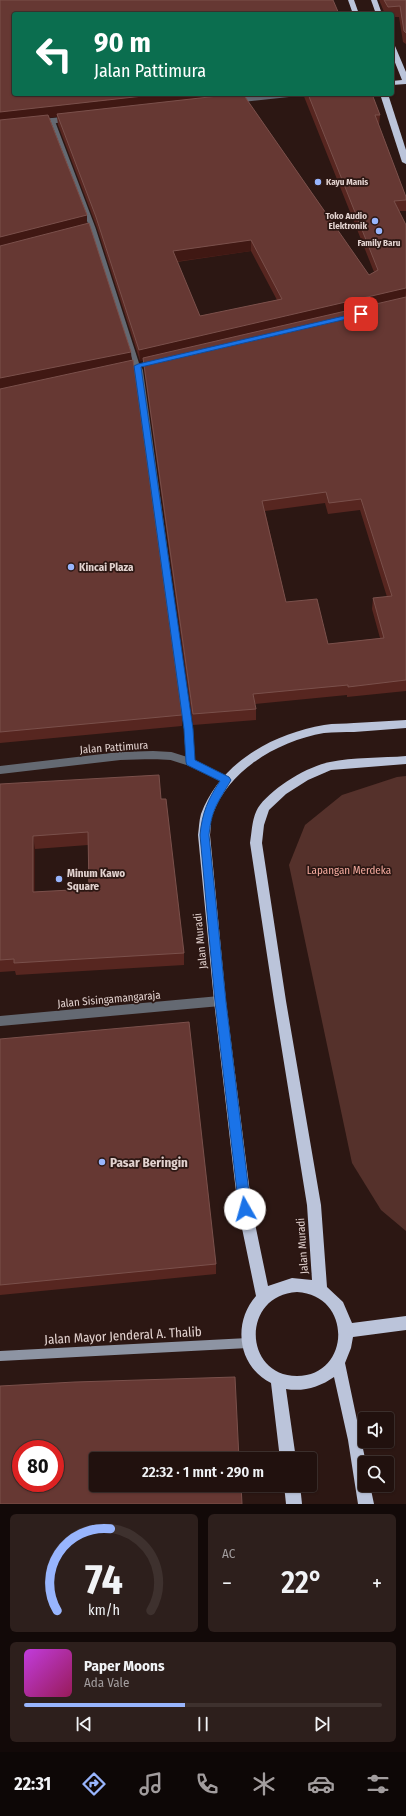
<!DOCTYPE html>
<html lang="id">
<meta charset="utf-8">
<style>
:root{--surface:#21110e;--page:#2d1f1c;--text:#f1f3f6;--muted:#a29d9e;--line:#3e312e;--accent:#98b5fd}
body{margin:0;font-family:"Fira Sans Condensed",sans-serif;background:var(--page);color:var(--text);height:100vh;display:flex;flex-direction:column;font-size:15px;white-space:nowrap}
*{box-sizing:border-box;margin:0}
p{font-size:13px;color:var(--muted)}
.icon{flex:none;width:22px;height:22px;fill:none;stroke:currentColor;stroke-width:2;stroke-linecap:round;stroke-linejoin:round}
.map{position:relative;height:1504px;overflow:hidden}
.details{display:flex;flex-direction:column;gap:10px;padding:10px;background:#120908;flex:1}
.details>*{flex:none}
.banner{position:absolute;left:12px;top:12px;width:382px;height:84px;border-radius:4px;box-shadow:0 1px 3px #0004,0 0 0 1px var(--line);background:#0b6e4f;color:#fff;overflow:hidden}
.controls{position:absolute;left:358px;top:1412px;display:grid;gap:8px}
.controls a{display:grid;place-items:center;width:36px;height:36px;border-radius:4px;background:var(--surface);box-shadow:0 1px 3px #0004,0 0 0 1px var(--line);font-size:20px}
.speed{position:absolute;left:12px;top:1440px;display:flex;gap:8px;font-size:20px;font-weight:700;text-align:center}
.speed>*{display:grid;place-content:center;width:52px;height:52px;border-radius:50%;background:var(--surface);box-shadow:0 1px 3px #0004,0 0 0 1px var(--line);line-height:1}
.speed .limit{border:6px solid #d22;background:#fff;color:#111}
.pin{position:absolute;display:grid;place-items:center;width:34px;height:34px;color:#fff;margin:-17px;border-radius:8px;box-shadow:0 2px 6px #0006}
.me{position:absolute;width:44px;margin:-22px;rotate:353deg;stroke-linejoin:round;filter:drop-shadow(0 0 3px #0008)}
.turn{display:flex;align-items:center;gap:14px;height:84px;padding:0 16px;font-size:18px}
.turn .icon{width:52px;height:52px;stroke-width:2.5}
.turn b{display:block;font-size:28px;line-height:34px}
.big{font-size:30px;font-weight:600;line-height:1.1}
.details .tile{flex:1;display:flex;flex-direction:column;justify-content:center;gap:6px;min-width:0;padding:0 14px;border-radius:6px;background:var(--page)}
.details .dial{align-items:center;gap:0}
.dial svg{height:104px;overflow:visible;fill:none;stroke:var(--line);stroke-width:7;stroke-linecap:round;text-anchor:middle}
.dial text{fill:var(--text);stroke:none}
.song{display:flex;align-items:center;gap:12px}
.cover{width:48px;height:48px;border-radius:6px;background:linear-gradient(135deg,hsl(290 70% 55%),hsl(330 70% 35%))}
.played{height:4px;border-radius:2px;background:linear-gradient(90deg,var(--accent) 45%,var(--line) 45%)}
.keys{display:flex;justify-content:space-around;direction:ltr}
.heat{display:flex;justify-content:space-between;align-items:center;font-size:22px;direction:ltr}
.details .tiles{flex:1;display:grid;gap:10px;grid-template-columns:1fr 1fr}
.tile:last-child{grid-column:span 2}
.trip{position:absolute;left:89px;top:1452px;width:228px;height:40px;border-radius:4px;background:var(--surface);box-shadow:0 1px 3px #0004,0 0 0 1px var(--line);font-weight:600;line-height:40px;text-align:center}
.dock{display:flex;height:64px;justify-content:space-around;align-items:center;background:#0d0706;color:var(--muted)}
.dock .icon{width:28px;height:28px}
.dock .active{color:var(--accent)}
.dock b{font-size:18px;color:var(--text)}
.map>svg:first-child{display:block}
.green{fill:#55312b}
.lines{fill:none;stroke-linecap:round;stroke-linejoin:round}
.minor-far2{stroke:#646972;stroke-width:5.5}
.minor-far1{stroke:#646972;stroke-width:8}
.minor{stroke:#646972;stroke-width:10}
.tertiary{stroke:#646972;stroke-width:5.5}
.secondary{stroke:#8d94a3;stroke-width:10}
.trunk{fill:#bbc4da;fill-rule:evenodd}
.wall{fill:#572620;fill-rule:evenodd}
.shaded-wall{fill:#401813}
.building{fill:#663833;stroke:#7a504b;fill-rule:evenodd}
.route{fill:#1a73e8;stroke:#114b97}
.poi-dot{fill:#98b5fd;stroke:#2c1713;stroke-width:1.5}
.labels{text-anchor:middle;stroke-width:3.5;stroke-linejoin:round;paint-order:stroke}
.far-poi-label{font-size:9px;font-weight:bold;fill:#e2d2cf;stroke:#2c1713;text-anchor:start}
.poi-label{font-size:11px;font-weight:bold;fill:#e2d2cf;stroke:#2c1713;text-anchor:start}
.street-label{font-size:11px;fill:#e2d2cf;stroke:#2c1713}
.park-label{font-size:11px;fill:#f4ab9f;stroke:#2c1713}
.near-poi-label{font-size:13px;font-weight:bold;fill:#e2d2cf;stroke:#2c1713;text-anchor:start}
.near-street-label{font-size:13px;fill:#e2d2cf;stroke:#2c1713}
</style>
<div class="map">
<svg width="406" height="1504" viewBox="0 0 406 1504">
<rect width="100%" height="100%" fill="#2c1713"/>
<polygon class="green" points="406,776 406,1231 381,1210 352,1163 289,865 305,825 342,795 397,777"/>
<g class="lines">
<polyline class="minor-far2" points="52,121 93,229 139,372"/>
<g class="minor-far1">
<polyline points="139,371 188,729 190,762"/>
<polyline points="0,770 120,756 153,755 171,756 190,762 226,780"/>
</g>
<polyline class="minor" points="0,1021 220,1001"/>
<g class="tertiary">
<polyline points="236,100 291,94"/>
<polyline points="41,122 68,119"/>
</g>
<polyline class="secondary" points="0,1356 248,1343"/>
<g class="trunk">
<polygon points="348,0 354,0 359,14 353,14"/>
<polygon points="371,0 377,0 382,14 376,14"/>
<polygon points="392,44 395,46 406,72 406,84 392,85 392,81 402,80 392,55"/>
<polygon points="380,94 388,94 406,150 406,164 402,162"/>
<path d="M406 720V728C389 729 372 731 354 732 344 732 334 732 324 733 279 741 229 769 213 814 210 821 211 828 210 835L226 1001 252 1209 268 1286 292 1278 312 1280 307 1205 274 1001 250 843C252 831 252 815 260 805 274 787 308 766 330 762 352 757 383 758 406 756V764L331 770 308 780 286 794 269 810 264 825 262 843 286 1001 321 1205 327 1287 343 1302 352 1323 406 1316V1330L353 1337 351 1348 345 1363 366 1463H365V1485H370L374 1504H358L348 1440 334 1377C320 1387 303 1392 286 1389L296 1459H280L271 1383C238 1367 232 1323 256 1296L238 1209 214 1001 198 835C199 828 199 821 201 814 220 763 272 734 324 725 334 723 344 724 354 723 372 722 389 721 406 720ZM297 1292C353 1295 351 1376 297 1376 243 1376 241 1295 297 1292Z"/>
<polygon points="284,1485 300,1485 302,1504 286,1504"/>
</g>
</g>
<g class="wall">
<path d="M0 0 14 94H243L369 275 374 272 303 94H372L380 115 379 125 406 197V211H399L406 225V691L347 697V695L255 704 256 709V720L193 725 144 369 143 360 140 361 97 228 58 125 57 117H49L87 215V224L131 352V360L182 715V726L0 743ZM251 251 277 300 200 316 177 262ZM325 503 328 514 360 510 387 597 373 598 372 609 380 638 328 644 286 602 265 511Z"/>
<polygon points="379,0 406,0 406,44 403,42 399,17 392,17 392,14 385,14"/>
<path d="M0 784 161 799 184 953V965L16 975 15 971 0 972ZM88 845 89 889 35 892V849Z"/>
<polygon points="0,1039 216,1264 216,1274 0,1295"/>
</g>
<g class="shaded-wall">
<polygon points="161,94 237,94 57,114 57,117 0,123 0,112"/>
<polygon points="87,215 87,226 0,249 0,237"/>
<polygon points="251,240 251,251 173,262 173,251"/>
<polygon points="406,288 405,299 140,361 139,350"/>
<polygon points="131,352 132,363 0,390 0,378"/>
<polygon points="33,836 35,849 35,905 33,892"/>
</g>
<g class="building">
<polygon points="0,0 333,0 339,14 14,14 14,94 161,94 0,112"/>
<polygon points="384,0 406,0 406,33 404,31 400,6 388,7"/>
<path d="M236 94H243L369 275 378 270 308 94H372L380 115H375L406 197V200L394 201 406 225V288L139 350 96 217 57 114ZM251 240 282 299 200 316 173 251Z"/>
<polygon points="48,115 87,215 0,237 0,120"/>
<polygon points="89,223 131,352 0,378 0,246"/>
<path d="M406 297V680L348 687V685L253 694 256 709 193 714 143 358ZM326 492 329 503 361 499 392 596 373 598 384 638 328 644 317 599 286 602 262 501Z"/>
<polygon points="133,360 182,715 0,732 0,389"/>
<path d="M159 775 161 799H166L184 953 14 963V959L0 960V784ZM88 832 89 889 33 892V836Z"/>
<polygon points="189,1022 216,1264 0,1285 0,1039"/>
<path d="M235 1377 239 1459H96V1485H241L242 1504H0V1386L75 1382ZM21 1449H55V1483H21Z"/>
</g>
<path class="route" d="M361 312 365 314 364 315 141 367 193 729 195 760 229 777 231 780C218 803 212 807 209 835L226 1002 251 1209 249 1212 245 1214 241 1212 239 1209 215 1002 200 835C202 813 208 799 220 781L187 765 186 762 184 729 134 366 138 364Z"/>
<g class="poi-dot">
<circle cx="318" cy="182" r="4"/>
<circle cx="375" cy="221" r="4"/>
<circle cx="379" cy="231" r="4"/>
<circle cx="71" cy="567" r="4"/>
<circle cx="59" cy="879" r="4"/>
<circle cx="102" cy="1162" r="4"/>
</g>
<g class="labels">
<g class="far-poi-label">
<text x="326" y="185">Kayu Manis</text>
<text x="367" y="219" text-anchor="end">Toko Audio<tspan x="367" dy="10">Elektronik</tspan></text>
<text x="379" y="246" text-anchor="middle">Family Baru</text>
</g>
<g class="poi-label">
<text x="79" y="571">Kincai Plaza</text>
<text x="67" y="877">Minum Kawo<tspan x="67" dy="13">Square</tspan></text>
</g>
<g class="street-label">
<text transform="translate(114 747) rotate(-4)" y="4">Jalan Pattimura</text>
<text transform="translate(200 941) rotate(-96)" y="4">Jalan Muradi</text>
<text transform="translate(109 999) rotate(-5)" y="4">Jalan Sisingamangaraja</text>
<text transform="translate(302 1246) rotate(-94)" y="4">Jalan Muradi</text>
</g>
<g class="park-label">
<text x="349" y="874">Lapangan Merdeka</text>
</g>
<g class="near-poi-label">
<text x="110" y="1167">Pasar Beringin</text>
</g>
<g class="near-street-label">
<text transform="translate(123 1335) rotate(-3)" y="5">Jalan Mayor Jenderal A. Thalib</text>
</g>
</g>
</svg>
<div class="controls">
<a><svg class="icon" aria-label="sound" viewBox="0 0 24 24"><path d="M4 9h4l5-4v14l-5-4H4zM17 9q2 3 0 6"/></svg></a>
<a><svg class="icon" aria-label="search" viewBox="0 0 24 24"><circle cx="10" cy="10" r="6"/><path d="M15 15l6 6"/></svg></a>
</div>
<div class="speed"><div class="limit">80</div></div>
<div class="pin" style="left:361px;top:314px;background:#d93025"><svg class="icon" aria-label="arrive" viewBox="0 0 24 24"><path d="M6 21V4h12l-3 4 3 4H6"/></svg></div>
<svg class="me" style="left:245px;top:1209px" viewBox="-20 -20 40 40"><circle r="19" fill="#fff"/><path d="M0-13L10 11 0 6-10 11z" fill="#1a73e8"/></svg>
<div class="trip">22:32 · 1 mnt · 290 m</div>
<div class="banner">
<div class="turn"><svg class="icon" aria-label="left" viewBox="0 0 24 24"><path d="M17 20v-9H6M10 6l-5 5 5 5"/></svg><div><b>90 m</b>Jalan Pattimura</div></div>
</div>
</div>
<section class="details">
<div class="tiles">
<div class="tile dial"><svg viewBox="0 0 100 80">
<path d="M14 69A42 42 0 1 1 86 69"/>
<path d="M14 69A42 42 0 0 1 55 6" stroke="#98b5fd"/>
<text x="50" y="56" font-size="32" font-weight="700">74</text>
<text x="50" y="72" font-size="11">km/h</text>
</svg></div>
<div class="tile"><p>AC</p>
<div class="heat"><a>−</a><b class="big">22°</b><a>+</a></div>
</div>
<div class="tile">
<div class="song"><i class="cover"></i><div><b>Paper Moons</b><p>Ada Vale</p></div></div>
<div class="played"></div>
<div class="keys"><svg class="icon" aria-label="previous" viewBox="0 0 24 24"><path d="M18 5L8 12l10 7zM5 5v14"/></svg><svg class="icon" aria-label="pause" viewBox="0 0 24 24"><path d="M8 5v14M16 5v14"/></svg><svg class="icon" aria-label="next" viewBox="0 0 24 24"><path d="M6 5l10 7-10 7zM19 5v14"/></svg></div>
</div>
</div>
</section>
<nav class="dock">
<b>22:31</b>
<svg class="icon active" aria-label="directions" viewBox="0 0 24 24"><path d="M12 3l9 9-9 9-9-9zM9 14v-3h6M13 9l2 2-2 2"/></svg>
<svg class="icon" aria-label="music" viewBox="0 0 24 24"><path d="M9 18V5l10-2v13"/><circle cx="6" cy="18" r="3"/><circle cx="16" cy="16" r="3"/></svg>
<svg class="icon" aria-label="phone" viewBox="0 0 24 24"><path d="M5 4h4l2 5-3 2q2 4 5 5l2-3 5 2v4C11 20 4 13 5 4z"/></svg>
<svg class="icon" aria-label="climate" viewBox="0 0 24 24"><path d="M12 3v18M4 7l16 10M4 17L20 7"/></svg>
<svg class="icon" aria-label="car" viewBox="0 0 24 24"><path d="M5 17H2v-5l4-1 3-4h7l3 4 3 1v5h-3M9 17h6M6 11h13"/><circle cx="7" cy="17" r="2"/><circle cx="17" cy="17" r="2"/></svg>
<svg class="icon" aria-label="filters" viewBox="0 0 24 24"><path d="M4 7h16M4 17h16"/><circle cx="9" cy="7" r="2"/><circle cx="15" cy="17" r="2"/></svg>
</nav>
